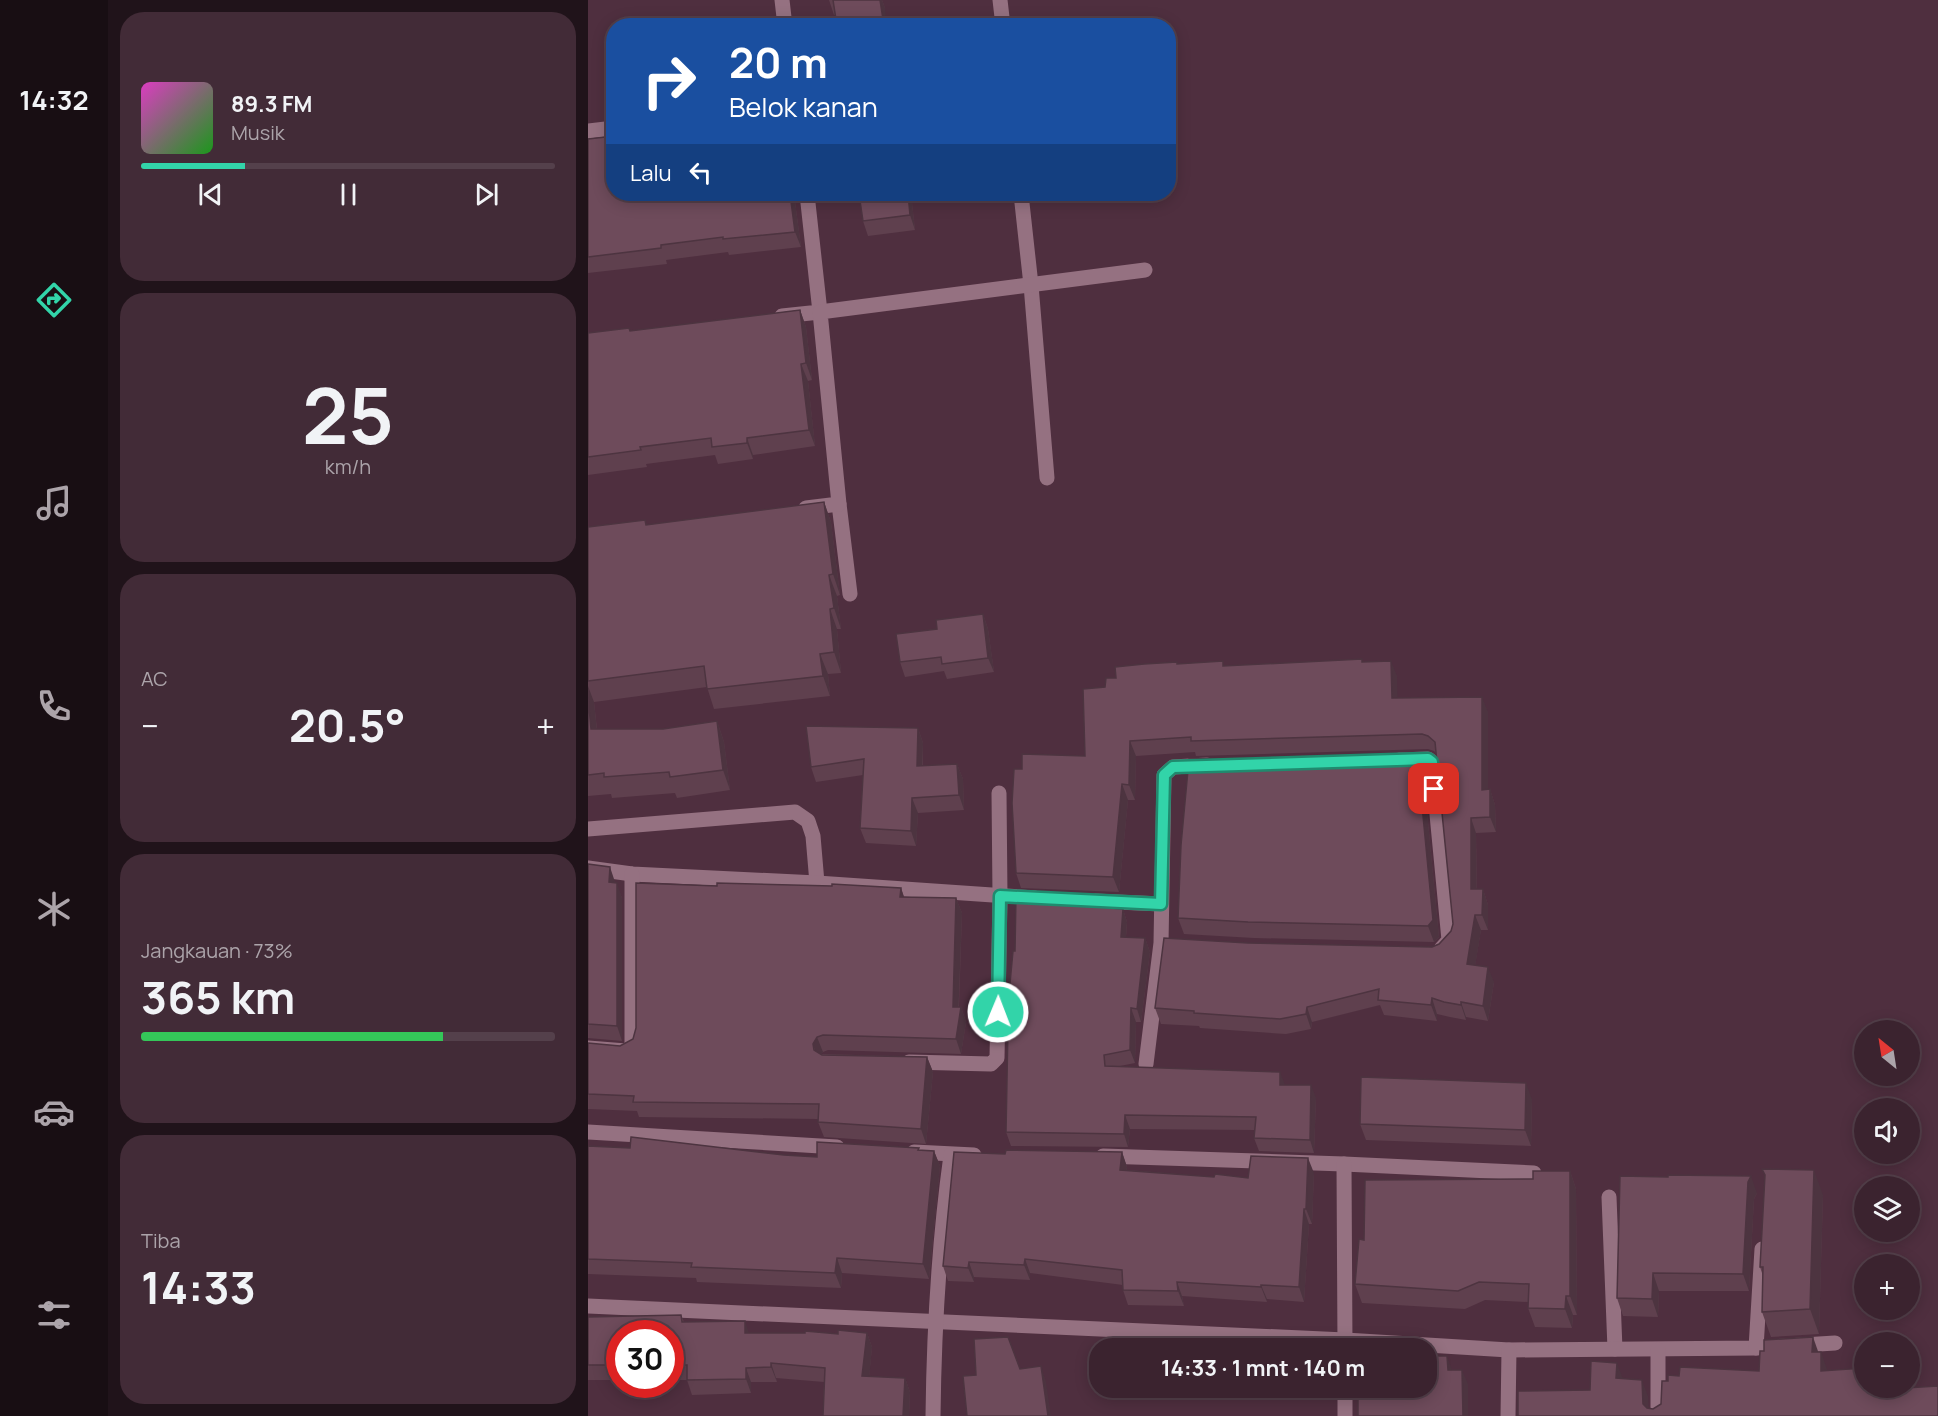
<!DOCTYPE html>
<html lang="id">
<meta charset="utf-8">
<style>
:root{--surface:#3b232f;--page:#422b37;--text:#f1f3f6;--muted:#aca4aa;--line:#54404b;--accent:#32d4a9}
body{margin:0;font-family:Manrope,sans-serif;background:var(--page);color:var(--text);height:100vh;display:flex;flex-direction:column;font-size:22px;white-space:nowrap}
*{box-sizing:border-box;margin:0}
p{font-size:20px;color:var(--muted)}
.icon{flex:none;width:33px;height:33px;fill:none;stroke:currentColor;stroke-width:2;stroke-linecap:round;stroke-linejoin:round}
.map{position:relative;flex:1;overflow:hidden}
.panel{display:flex;flex-direction:column;gap:12px;padding:12px;background:#20131a;width:480px}
.panel>*{flex:none}
.banner{position:absolute;left:18px;top:18px;width:570px;height:183px;border-radius:24px;box-shadow:0 3px 15px #0003,0 0 0 2px var(--line);background:#1a4fa0;color:#fff;overflow:hidden}
.needle{width:39px;rotate:330deg}
.tools{position:absolute;left:1266px;top:1020px;display:grid;gap:12px}
.tools a{display:grid;place-items:center;width:66px;height:66px;border-radius:50%;background:var(--surface);box-shadow:0 3px 15px #0003,0 0 0 2px var(--line);font-size:30px}
.speed{position:absolute;left:18px;top:1320px;display:flex;gap:12px;font-size:30px;font-weight:700;text-align:center}
.speed>*{display:grid;place-content:center;width:78px;height:78px;border-radius:50%;background:var(--surface);box-shadow:0 3px 15px #0003,0 0 0 2px var(--line);line-height:1}
.speed .limit{border:9px solid #d22;background:#fff;color:#111}
.pin{position:absolute;display:grid;place-items:center;width:51px;height:51px;color:#fff;margin:-26px;border-radius:12px;box-shadow:0 3px 9px #0006}
.me{position:absolute;width:66px;margin:-33px;rotate:1deg;stroke-linejoin:round;filter:drop-shadow(0 0 4px #0008)}
.turn{display:flex;align-items:center;gap:21px;height:126px;padding:0 24px;font-size:27px}
.turn .icon{width:78px;height:78px;stroke-width:2.5}
.turn b{display:block;font-size:42px;line-height:51px}
.then{display:flex;align-items:center;height:57px;padding:0 24px;background:#0003;gap:12px;font-size:22px}
.big{font-size:45px;font-weight:700;line-height:1.1}
.panel .card{flex:1;display:flex;flex-direction:column;justify-content:center;gap:9px;min-width:0;padding:0 21px;border-radius:24px;background:var(--page)}
.panel .dial{align-items:center;gap:0}
.dial b{font-size:78px;line-height:1}
.song{display:flex;align-items:center;gap:18px}
.cover{width:72px;height:72px;border-radius:9px;background:linear-gradient(135deg,hsl(310 70% 55%),hsl(120 70% 35%))}
.played{height:6px;border-radius:3px;background:linear-gradient(90deg,var(--accent) 25%,var(--line) 25%)}
.keys{display:flex;justify-content:space-around;direction:ltr}
.heat{display:flex;justify-content:space-between;align-items:center;font-size:33px;direction:ltr}
.charge{height:9px;border-radius:4px;background:linear-gradient(90deg,#34c759 73%,var(--line) 0)}
.trip{position:absolute;left:501px;top:1338px;width:348px;height:60px;border-radius:24px;background:var(--surface);box-shadow:0 3px 15px #0003,0 0 0 2px var(--line);font-weight:700;line-height:60px;text-align:center}
main{display:flex;flex:1;min-height:0}
.tab-bar{display:flex;flex-direction:column;width:108px;justify-content:space-around;align-items:center;background:#180e13;color:var(--muted)}
.tab-bar .icon{width:42px;height:42px}
.tab-bar .active{color:var(--accent)}
.tab-bar b{font-size:27px;color:var(--text)}
.map>svg:first-child{display:block}
.lines{fill:none;stroke-linecap:round;stroke-linejoin:round}
.lane{stroke:#957181;stroke-width:15}
.street{stroke:#957181;stroke-width:15}
.wall{fill:#5f404e}
.shaded-wall{fill:#4d3440}
.building{fill:#6e4b5b;stroke:#4d3440;stroke-width:1.5}
.route-casing{stroke:#208a6e;stroke-width:15}
.route{stroke:#32d4a9;stroke-width:10}
</style>
<main>
<nav class="tab-bar">
<b>14:32</b>
<svg class="icon active" aria-label="directions" viewBox="0 0 24 24"><path d="M12 3l9 9-9 9-9-9zM9 14v-3h6M13 9l2 2-2 2"/></svg>
<svg class="icon" aria-label="music" viewBox="0 0 24 24"><path d="M9 18V5l10-2v13"/><circle cx="6" cy="18" r="3"/><circle cx="16" cy="16" r="3"/></svg>
<svg class="icon" aria-label="phone" viewBox="0 0 24 24"><path d="M5 4h4l2 5-3 2q2 4 5 5l2-3 5 2v4C11 20 4 13 5 4z"/></svg>
<svg class="icon" aria-label="climate" viewBox="0 0 24 24"><path d="M12 3v18M4 7l16 10M4 17L20 7"/></svg>
<svg class="icon" aria-label="car" viewBox="0 0 24 24"><path d="M5 17H2v-5l4-1 3-4h7l3 4 3 1v5h-3M9 17h6M6 11h13"/><circle cx="7" cy="17" r="2"/><circle cx="17" cy="17" r="2"/></svg>
<svg class="icon" aria-label="filters" viewBox="0 0 24 24"><path d="M4 7h16M4 17h16"/><circle cx="9" cy="7" r="2"/><circle cx="15" cy="17" r="2"/></svg>
</nav>
<section class="panel">
<div class="card">
<div class="song"><i class="cover"></i><div><b>89.3 FM</b><p>Musik</p></div></div>
<div class="played"></div>
<div class="keys"><svg class="icon" aria-label="previous" viewBox="0 0 24 24"><path d="M18 5L8 12l10 7zM5 5v14"/></svg><svg class="icon" aria-label="pause" viewBox="0 0 24 24"><path d="M8 5v14M16 5v14"/></svg><svg class="icon" aria-label="next" viewBox="0 0 24 24"><path d="M6 5l10 7-10 7zM19 5v14"/></svg></div>
</div>
<div class="card dial"><b>25</b><p>km/h</p></div>
<div class="card"><p>AC</p>
<div class="heat"><a>−</a><b class="big">20.5°</b><a>+</a></div>
</div>
<div class="card"><p>Jangkauan · 73%</p><b class="big">365 km</b><div class="charge"></div></div>
<div class="card"><p>Tiba</p><b class="big">14:33</b></div>
</section>
<div class="map">
<svg width="1350" height="1416" viewBox="0 0 1350 1416">
<rect width="100%" height="100%" fill="#4f2f3f"/>
<g class="lines">
<g class="lane">
<polyline points="194,0 197,26"/>
<polyline points="412,0 415,26"/>
<polyline points="0,131 26,128"/>
<polyline points="433,194 443,285 459,478"/>
<polyline points="194,316 232,312 219,194"/>
<polyline points="251,504 262,594"/>
<polyline points="218,508 251,504 232,312 557,270"/>
</g>
<g class="street">
<polyline points="811,760 840,759 844,762 861,940 853,949"/>
<polyline points="0,829 207,812 220,821 225,836 229,883"/>
<polyline points="0,868 44,874 229,883 447,898"/>
<polyline points="507,901 573,904"/>
<polyline points="0,1048 38,1051 43,1048 44,1043 44,874"/>
<polyline points="321,1062 403,1064 409,1058 412,896 411,793"/>
<polyline points="558,1064 573,943 576,775 585,767 619,765"/>
<polyline points="0,1132 249,1147"/>
<polyline points="326,1152 386,1155"/>
<polyline points="515,1156 756,1164 946,1173"/>
<polyline points="756,1164 757,1348"/>
<polyline points="1021,1197 1027,1349"/>
<polyline points="0,1306 757,1340 921,1350 1168,1348 1247,1343"/>
<polyline points="1168,1348 1174,1249"/>
<polyline points="1070,1350 1070,1416"/>
<polyline points="757,1388 757,1416"/>
<path d="M345 1416C346 1328 351 1242 363 1155"/>
<polyline points="920,1416 921,1350"/>
</g>
</g>
<g class="wall">
<polygon points="241,0 294,0 297,8 246,15"/>
<polygon points="0,139 206,194 213,247 141,255 140,252 78,260 79,264 0,273"/>
<polygon points="323,194 327,230 280,236 275,221"/>
<polygon points="212,310 218,327 224,380 220,381 227,446 165,455 165,459 130,464 127,455 58,464 59,467 0,475 0,333 42,331"/>
<polygon points="236,502 243,522 252,595 249,596 253,629 249,629 253,673 240,674 242,696 126,709 119,687 6,702 9,729 75,729 129,721 136,742 142,790 89,798 87,793 24,798 23,794 0,796 0,527 59,525"/>
<polygon points="395,614 400,629 406,672 359,679 356,671 317,677 312,662 349,629"/>
<polygon points="774,662 809,676 809,698 900,712 900,789 902,789 907,805 908,832 888,833 889,889 895,889 900,905 900,930 893,930 887,965 906,982 900,1021 878,1017 878,1020 862,1017 849,1014 849,1021 796,1015 792,1005 724,1022 723,1029 698,1034 612,1028 611,1026 573,1024 567,1008 660,943 844,947 851,944 863,931 865,924 848,753 846,751 840,749 608,756 607,752 548,756 547,800 540,800 531,892 433,888 428,873 434,769 497,756 517,687 528,678 590,664 637,666"/>
<polygon points="330,728 335,743 335,766 369,764 375,779 376,810 330,813 328,846 278,843 272,828 275,775 228,782 223,767"/>
<polygon points="835,769 851,937 846,942 666,938 596,934 590,918"/>
<polygon points="0,864 27,882 34,898 34,1041 0,1038"/>
<polygon points="129,886 313,888 316,897 368,898 374,913 371,1007 373,1007 378,1022 373,1054 240,1050 235,1052 233,1054 339,1057 345,1072 338,1144 236,1137 230,1122 230,1119 51,1117 49,1111 0,1109 0,1043 32,1046 45,1039"/>
<polygon points="524,898 528,909 535,909 539,922 538,937 557,938 562,952 553,1022 548,1022 547,1063 532,1066 697,1085 728,1098 726,1153 671,1151 666,1138 667,1130 542,1129 540,1147 423,1146 418,1132 420,1031 418,1026"/>
<polygon points="944,1099 943,1146 778,1140 772,1124"/>
<polygon points="0,1146 229,1157 331,1148 331,1150 346,1151 352,1166 341,1279 254,1273 253,1288 109,1282 108,1278 0,1274"/>
<polygon points="534,1152 539,1167 539,1170 626,1177 660,1178 726,1173 724,1224 721,1224 716,1302 679,1299 679,1302 594,1296 596,1306 540,1305 535,1290 535,1285 442,1273 442,1280 386,1277 386,1282 360,1281 355,1266 417,1154"/>
<polygon points="982,1171 988,1189 989,1315 985,1315 984,1328 947,1327 940,1308 940,1302 897,1300 877,1309 774,1303 767,1284 776,1240 945,1179"/>
<polygon points="1169,1193 1166,1199 1161,1291 1071,1291 1070,1317 1035,1316 1029,1298"/>
<polygon points="1235,1195 1231,1334 1183,1337 1174,1312 1175,1276 1172,1267"/>
<polygon points="93,1315 96,1322 161,1333 250,1334 279,1333 284,1347 281,1377 317,1378 322,1392 321,1416 235,1416 236,1382 188,1378 189,1382 163,1382 163,1393 104,1395 99,1380 82,1380 82,1334 32,1334 32,1380 0,1380 0,1317"/>
</g>
<g class="shaded-wall">
<polygon points="292,0 294,0 297,8 299,26 296,26"/>
<polygon points="202,194 206,194 213,247 207,232"/>
<polygon points="320,194 323,194 327,230 322,215"/>
<polygon points="212,310 218,327 224,380 218,363"/>
<polygon points="213,364 220,381 227,446 221,430"/>
<polygon points="159,438 165,455 165,459 159,443"/>
<polygon points="236,502 243,522 252,595 245,574"/>
<polygon points="241,575 249,596 253,629 246,608"/>
<polygon points="242,609 249,629 253,673 246,652"/>
<polygon points="395,614 400,629 406,672 400,658"/>
<polygon points="232,654 240,674 242,696 235,676"/>
<polygon points="803,661 809,676 810,713 804,698"/>
<polygon points="0,686 6,702 11,750 3,729 0,696"/>
<polygon points="894,697 900,712 900,805 894,790"/>
<polygon points="129,721 136,742 142,790 135,770"/>
<polygon points="330,728 335,743 334,781 329,766"/>
<polygon points="542,741 548,756 547,800 541,785"/>
<polygon points="829,753 835,769 851,937 846,942 840,926"/>
<polygon points="369,764 375,779 376,810 371,795"/>
<polygon points="534,784 540,800 531,892 525,877"/>
<polygon points="902,789 907,805 908,832 902,817"/>
<polygon points="324,798 330,813 328,846 323,831"/>
<polygon points="883,818 888,833 889,904 883,889"/>
<polygon points="22,867 27,882 26,897 21,882"/>
<polygon points="29,883 34,898 34,1041 29,1026"/>
<polygon points="313,888 318,903 312,897"/>
<polygon points="895,889 900,905 900,930 894,915"/>
<polygon points="368,898 374,913 370,1022 365,1007"/>
<polygon points="524,898 529,912 523,908"/>
<polygon points="535,909 539,922 537,950 533,937"/>
<polygon points="887,915 893,930 885,979 879,964"/>
<polygon points="557,938 562,952 553,1022 549,1009"/>
<polygon points="900,967 906,982 900,1021 895,1006"/>
<polygon points="844,998 849,1014 849,1021 843,1005"/>
<polygon points="873,1002 878,1017 878,1020 873,1005"/>
<polygon points="373,1007 378,1022 373,1054 368,1039"/>
<polygon points="719,1007 724,1022 723,1029 718,1014"/>
<polygon points="543,1008 548,1022 547,1063 542,1050"/>
<polygon points="229,1037 235,1052 230,1059 225,1044"/>
<polygon points="339,1057 345,1072 338,1144 333,1129"/>
<polygon points="692,1072 697,1085 692,1085"/>
<polygon points="938,1083 944,1099 943,1146 937,1130"/>
<polygon points="723,1085 728,1098 726,1153 722,1140"/>
<polygon points="537,1115 542,1129 540,1147 536,1134"/>
<polygon points="346,1151 352,1166 341,1279 335,1264"/>
<polygon points="534,1152 539,1167 538,1185 532,1170"/>
<polygon points="720,1158 726,1173 724,1224 718,1209"/>
<polygon points="1226,1170 1235,1195 1231,1334 1222,1309"/>
<polygon points="982,1171 988,1189 989,1315 982,1296"/>
<polygon points="1163,1176 1169,1193 1166,1199 1161,1291 1155,1274 1160,1182"/>
<polygon points="716,1209 721,1224 716,1302 711,1287"/>
<polygon points="249,1258 254,1273 253,1288 247,1273"/>
<polygon points="437,1259 442,1273 442,1280 436,1265"/>
<polygon points="381,1262 386,1277 386,1282 380,1268"/>
<polygon points="1065,1273 1071,1291 1070,1317 1064,1299"/>
<polygon points="589,1282 594,1296 596,1306 590,1291"/>
<polygon points="673,1285 679,1299 679,1302 673,1287"/>
<polygon points="978,1296 985,1315 984,1328 977,1309"/>
<polygon points="157,1321 162,1336 157,1333"/>
<polygon points="279,1333 284,1347 280,1391 274,1376"/>
<polygon points="1225,1337 1231,1354 1224,1352"/>
<polygon points="1233,1352 1239,1369 1239,1387 1233,1371"/>
<polygon points="859,1356 864,1370 860,1370"/>
<polygon points="183,1363 188,1378 189,1382 183,1367"/>
<polygon points="1029,1363 1035,1379 1028,1378"/>
<polygon points="453,1366 458,1382 463,1416 460,1416"/>
<polygon points="158,1368 163,1382 163,1393 158,1379"/>
<polygon points="874,1370 880,1384 880,1416 875,1416"/>
<polygon points="317,1378 322,1392 321,1416 315,1416"/>
<polygon points="1054,1380 1060,1396 1061,1416 1055,1404"/>
</g>
<g class="building">
<polygon points="245,0 292,0 296,26 249,26"/>
<polygon points="26,136 26,194 202,194 207,232 135,239 135,237 73,245 73,248 0,257 0,139"/>
<polygon points="271,194 320,194 322,215 275,221"/>
<polygon points="212,310 218,363 213,364 221,430 159,438 159,443 124,447 123,438 52,447 53,450 0,457 0,333 41,328 42,331"/>
<polygon points="236,502 245,574 241,575 246,608 242,609 246,652 232,654 235,676 119,689 116,666 0,681 0,527 57,520 58,525"/>
<polygon points="395,614 400,658 354,664 353,657 312,662 308,634 349,629 348,620"/>
<polygon points="774,659 774,662 803,661 804,698 894,697 894,790 902,789 902,817 883,818 883,889 895,889 894,915 887,915 879,964 900,967 895,1006 873,1002 873,1005 856,1002 844,998 843,1005 790,1000 791,989 719,1007 718,1014 692,1019 606,1013 606,1011 567,1008 576,938 660,943 844,947 851,944 863,931 865,924 847,742 840,736 834,734 603,741 603,737 542,741 541,785 534,784 525,877 428,873 424,803 426,769 434,769 434,754 497,756 495,689 517,687 518,678 528,678 527,667 556,664 589,662 589,664 635,661 635,666"/>
<polygon points="0,696 3,729 75,729 129,721 135,770 82,777 81,772 16,777 16,773 0,775"/>
<polygon points="218,726 330,728 329,766 369,764 371,795 324,798 323,831 272,828 276,759 223,767"/>
<polygon points="829,753 845,920 840,926 660,922 590,918 593,845 601,759"/>
<polygon points="0,864 22,867 21,882 29,883 29,1026 0,1024"/>
<polygon points="48,883 129,886 129,883 244,886 244,884 313,888 312,897 368,898 365,1007 373,1007 368,1039 235,1035 229,1037 225,1044 226,1050 234,1055 339,1057 333,1129 230,1122 231,1104 45,1102 46,1096 0,1094 0,1043 32,1046 45,1039 48,1028"/>
<polygon points="428,894 524,898 523,908 535,909 533,937 557,938 549,1009 543,1008 542,1050 516,1055 517,1066 692,1072 692,1085 723,1085 722,1140 666,1138 668,1117 537,1115 536,1134 418,1132 420,1026 418,1026 425,951 427,951"/>
<polygon points="773,1077 938,1083 937,1130 772,1124"/>
<polygon points="43,1137 196,1155 229,1157 229,1142 331,1148 330,1150 346,1151 335,1264 249,1258 247,1273 103,1267 104,1263 0,1259 0,1146 42,1148"/>
<polygon points="418,1150 534,1152 532,1170 626,1177 627,1174 660,1178 663,1156 720,1158 718,1209 716,1209 711,1287 673,1285 673,1287 589,1282 590,1291 535,1290 534,1270 437,1259 436,1265 381,1262 380,1268 355,1266 366,1152 417,1154"/>
<polygon points="1174,1169 1226,1170 1222,1309 1174,1312 1175,1267 1172,1267 1177,1175"/>
<polygon points="945,1171 982,1171 982,1296 978,1296 977,1309 940,1308 941,1284 891,1282 870,1291 767,1284 771,1239 776,1240 777,1180 945,1179"/>
<polygon points="1080,1175 1163,1176 1160,1182 1155,1274 1065,1273 1064,1299 1029,1298 1032,1176 1080,1177"/>
<polygon points="93,1315 94,1322 157,1321 157,1333 217,1333 217,1331 250,1334 250,1330 279,1333 274,1376 317,1378 315,1416 235,1416 237,1368 183,1363 183,1367 158,1368 158,1379 99,1380 99,1365 82,1365 82,1334 32,1334 32,1365 0,1365 0,1317"/>
<polygon points="420,1337 432,1369 453,1366 460,1416 379,1416 375,1376 388,1375 386,1339"/>
<polygon points="1225,1337 1224,1352 1233,1352 1233,1371 1276,1368 1276,1388 1301,1388 1301,1389 1350,1386 1350,1416 930,1416 930,1391 1002,1390 1003,1361 1029,1363 1028,1378 1054,1380 1055,1404 1059,1408 1065,1409 1073,1404 1074,1381 1080,1381 1080,1375 1091,1376 1092,1367 1171,1371 1172,1351 1176,1351 1176,1340"/>
<polygon points="838,1356 859,1356 860,1370 874,1370 875,1416 770,1416 770,1388 838,1388"/>
</g>
<g class="lines">
<g class="route-casing">
<polyline id="route" points="410,1012 412,896 573,904 576,775 585,767 840,759 844,762 846,789"/>
</g>
<use href="#route" class="route"/>
</g>
</svg>
<div class="tools">
<a><svg class="needle" viewBox="-14 -14 28 28"><path d="M0-13l5 13h-10z" fill="#e53935"/><path d="M0 13l5-13h-10z" fill="#aca4aa"/></svg></a>
<a><svg class="icon" aria-label="sound" viewBox="0 0 24 24"><path d="M4 9h4l5-4v14l-5-4H4zM17 9q2 3 0 6"/></svg></a>
<a><svg class="icon" aria-label="layers" viewBox="0 0 24 24"><path d="M12 4l9 5-9 5-9-5zM3 14l9 5 9-5"/></svg></a>
<a>+</a>
<a>−</a>
</div>
<div class="speed"><div class="limit">30</div></div>
<div class="pin" style="left:846px;top:789px;background:#d93025"><svg class="icon" aria-label="arrive" viewBox="0 0 24 24"><path d="M6 21V4h12l-3 4 3 4H6"/></svg></div>
<svg class="me" style="left:410px;top:1012px" viewBox="-20 -20 40 40"><circle r="17" fill="#32d4a9" stroke="#fff" stroke-width="3"/><path d="M0-11L8 9 0 5-8 9z" fill="#fff"/></svg>
<div class="trip">14:33 · 1 mnt · 140 m</div>
<div class="banner">
<div class="turn"><svg class="icon" aria-label="right" viewBox="0 0 24 24"><path d="M7 20v-9h11M14 6l5 5-5 5"/></svg><div><b>20 m</b>Belok kanan</div></div>
<div class="then">Lalu<svg class="icon" aria-label="left" viewBox="0 0 24 24"><path d="M17 20v-9H6M10 6l-5 5 5 5"/></svg></div>
</div>
</div>
</main>
